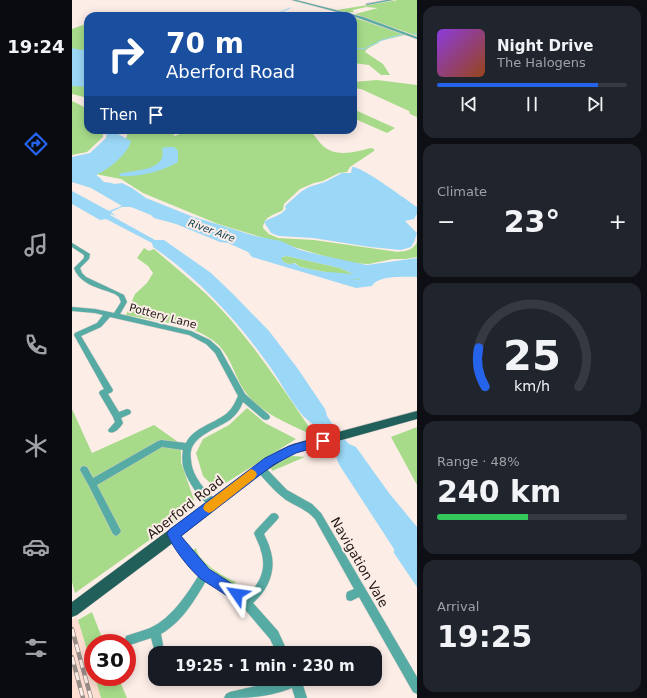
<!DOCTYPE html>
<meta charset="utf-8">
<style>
:root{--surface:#171b24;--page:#20242c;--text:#f1f3f6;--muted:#9ea1a6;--line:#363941;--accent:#2563eb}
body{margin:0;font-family:"DejaVu Sans",sans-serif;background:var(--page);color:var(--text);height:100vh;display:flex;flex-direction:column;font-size:15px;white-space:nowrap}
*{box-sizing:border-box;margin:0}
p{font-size:13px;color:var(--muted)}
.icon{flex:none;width:22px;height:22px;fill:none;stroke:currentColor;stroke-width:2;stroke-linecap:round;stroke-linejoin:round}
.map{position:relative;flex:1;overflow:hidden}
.details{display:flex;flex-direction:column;gap:6px;padding:6px;background:#0d0f14;width:230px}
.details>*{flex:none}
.hud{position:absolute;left:12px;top:12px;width:273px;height:122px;border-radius:12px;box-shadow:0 2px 10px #0003;background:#1a4fa0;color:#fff;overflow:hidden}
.speed{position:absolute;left:12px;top:634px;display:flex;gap:8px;font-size:20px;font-weight:700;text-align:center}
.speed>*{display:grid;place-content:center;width:52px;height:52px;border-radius:50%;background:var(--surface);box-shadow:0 2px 10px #0003;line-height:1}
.speed .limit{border:6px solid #d22;background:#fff;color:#111}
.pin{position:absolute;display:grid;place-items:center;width:34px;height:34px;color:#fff;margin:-17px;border-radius:8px;box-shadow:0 2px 6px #0006}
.me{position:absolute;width:44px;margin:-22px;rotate:302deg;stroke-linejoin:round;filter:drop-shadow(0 0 3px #0008)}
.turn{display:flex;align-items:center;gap:14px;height:84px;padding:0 16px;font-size:18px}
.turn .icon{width:52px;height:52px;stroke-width:2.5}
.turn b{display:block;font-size:28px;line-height:34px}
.then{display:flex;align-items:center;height:38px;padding:0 16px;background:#0003;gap:8px;font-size:15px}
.big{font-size:30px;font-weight:600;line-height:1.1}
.details .card{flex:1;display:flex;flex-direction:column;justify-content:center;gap:6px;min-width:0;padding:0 14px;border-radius:12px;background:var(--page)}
.details .dial{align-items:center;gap:0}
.dial svg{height:104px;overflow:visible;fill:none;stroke:var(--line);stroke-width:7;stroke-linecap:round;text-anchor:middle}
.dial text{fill:var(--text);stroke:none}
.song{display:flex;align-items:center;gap:12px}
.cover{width:48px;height:48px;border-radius:6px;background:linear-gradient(135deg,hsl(270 70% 55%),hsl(20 70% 35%))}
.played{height:4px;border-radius:2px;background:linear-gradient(90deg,var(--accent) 85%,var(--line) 85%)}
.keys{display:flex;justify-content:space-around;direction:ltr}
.heat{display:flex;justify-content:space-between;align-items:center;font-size:22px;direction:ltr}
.charge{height:6px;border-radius:3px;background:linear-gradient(90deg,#34c759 48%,var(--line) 0)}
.trip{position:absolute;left:76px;top:646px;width:234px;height:40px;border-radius:12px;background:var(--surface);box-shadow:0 2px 10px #0003;font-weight:600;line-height:40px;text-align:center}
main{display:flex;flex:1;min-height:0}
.menu{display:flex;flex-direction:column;width:72px;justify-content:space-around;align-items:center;background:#090b0e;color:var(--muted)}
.menu .icon{width:28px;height:28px}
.menu .current{color:var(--accent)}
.menu b{font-size:18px;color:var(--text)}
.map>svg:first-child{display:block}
.built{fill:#feded1}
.green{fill:#a7db89}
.water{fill:#9bd7f6;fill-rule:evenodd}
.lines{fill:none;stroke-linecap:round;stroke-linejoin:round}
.stream{stroke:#9bd7f6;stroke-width:1}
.river{fill:#9bd7f6;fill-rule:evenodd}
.minor-casing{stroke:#d9cbc5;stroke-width:1}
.major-casing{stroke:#d9cbc5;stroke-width:1}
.minor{fill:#56aba4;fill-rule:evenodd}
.major{fill:#215f5a;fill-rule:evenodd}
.rail-casing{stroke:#988c87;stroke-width:4.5}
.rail{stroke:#fcede7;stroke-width:3;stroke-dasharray:8;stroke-linecap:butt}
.route{fill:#2563eb;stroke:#184099}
.slow{fill:#f59e0b}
.labels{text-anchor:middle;stroke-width:4;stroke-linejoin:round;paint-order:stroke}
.far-water-label{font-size:10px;font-style:italic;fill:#0c3f54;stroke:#fcede7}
.street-label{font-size:11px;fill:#211815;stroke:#fcede7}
.near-street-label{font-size:13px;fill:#211815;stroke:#fcede7}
</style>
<main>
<nav class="menu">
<b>19:24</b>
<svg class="icon current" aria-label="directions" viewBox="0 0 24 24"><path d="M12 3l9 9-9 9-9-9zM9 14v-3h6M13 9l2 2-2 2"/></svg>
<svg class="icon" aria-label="music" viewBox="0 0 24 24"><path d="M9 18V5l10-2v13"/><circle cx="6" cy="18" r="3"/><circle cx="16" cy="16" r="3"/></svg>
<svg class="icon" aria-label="phone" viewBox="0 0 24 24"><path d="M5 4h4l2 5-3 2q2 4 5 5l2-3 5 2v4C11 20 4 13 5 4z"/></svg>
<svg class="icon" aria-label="climate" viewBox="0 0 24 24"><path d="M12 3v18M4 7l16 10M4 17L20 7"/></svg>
<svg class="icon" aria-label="car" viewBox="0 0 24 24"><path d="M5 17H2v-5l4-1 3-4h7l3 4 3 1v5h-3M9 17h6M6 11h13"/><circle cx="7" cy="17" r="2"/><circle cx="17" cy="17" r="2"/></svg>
<svg class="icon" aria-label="filters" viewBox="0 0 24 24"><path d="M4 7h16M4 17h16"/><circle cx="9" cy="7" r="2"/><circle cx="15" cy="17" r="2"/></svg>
</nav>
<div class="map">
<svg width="345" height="698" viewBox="0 0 345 698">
<rect width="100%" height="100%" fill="#fcede7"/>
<polygon class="built" points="5,617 21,670 21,677 23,677 29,698 0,698 0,620"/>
<g class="green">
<polygon points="326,0 345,0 345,36 283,14 306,8 294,7 281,10 281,11 282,12 273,13 265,10"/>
<path d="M281 17 333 35 308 41C304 46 296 46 293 52L311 64 318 75H309L297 65 281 63Z"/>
<polygon points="16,23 16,98 0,94 0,29"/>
<polygon points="305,80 345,85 345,117 338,114 337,111 289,89 281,88 281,82"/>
<polygon points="0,101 16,109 16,130 31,130 31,137 15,152 0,155"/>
<polygon points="281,109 323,128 315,133 281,118"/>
<path d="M56 130H97L103 136 116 130H234C243 133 244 139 250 145 263 158 283 152 299 148L302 149V151L278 167 275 172 267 173 251 181 242 183 228 189 212 204 211 210C202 215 192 216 191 228L197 234 206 238 242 240 326 252C335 251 341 250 345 242V257L333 259H321L297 264 275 263 146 224 71 193 49 179 23 174C36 161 54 150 56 130Z"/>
<path d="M72 248 77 251 82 249C99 264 117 278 133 293 177 335 209 386 243 436 221 426 188 413 174 393 161 375 159 352 139 339 115 323 82 321 54 315L63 294 75 283 81 273 76 266 65 258Z"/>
<path d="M215 256 268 268 290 278 288 280H278L268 275 228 267 223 263C218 265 213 264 210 260V257Z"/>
<polygon points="175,408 193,423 224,439 144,489 131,476 124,453 131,439 157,425"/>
<polygon points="0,409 20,453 82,425 109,444 109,462 122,500 117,512 3,593 0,582"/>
<polygon points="345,427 345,485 319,437"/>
<polygon points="221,456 233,457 200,471 199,468 216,457"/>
<path d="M124 548C126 562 152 577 164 582L162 585 169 589 175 586 180 587 176 593H170L131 563 120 551Z"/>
<polygon points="20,612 32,643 21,643 21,670 6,620"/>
<polygon points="23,677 46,677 55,698 29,698"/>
</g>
<g class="water">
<polygon points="0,48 9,50 16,49 16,87 0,86"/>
<path d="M35 130H48L46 134 59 141C56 153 37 170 25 174V176L27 177 32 182 40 183 42 184 50 183 60 188 74 198 119 216 183 236 209 241 228 250 248 255 295 265 345 258V277C334 277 306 275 300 286L284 288 180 257 176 252 156 243 148 242 104 224 82 218 79 215 59 207H50L39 212 44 216 39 214 38 215 83 240H92L139 273 161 294 197 331 226 369 253 409 255 416 265 431 277 444 284 447 317 493 345 527V587L322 553V549L268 466C262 455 264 443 253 434 245 426 234 421 228 412 216 397 207 379 196 364 164 319 126 278 81 247L80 243 34 219 28 220 0 204V191L37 211 50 206 19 188 0 182V157L18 153 34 138ZM215 256 268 268 290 278 288 280H278L268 275 228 267 222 263C218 265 213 264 210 260V257Z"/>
<path d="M96 147H102L106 151V162C89 172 67 177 48 176L47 174 50 173C65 170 96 170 90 148Z"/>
<path d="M280 167C290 166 334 200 345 207V214L342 219 333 221 345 233 342 242 339 247 329 250 298 247 241 238 207 236 199 233 192 222C199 217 209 216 214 209L213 207 214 205 230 191 237 187 253 182 270 173H279Z"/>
</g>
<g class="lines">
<g class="stream">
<polyline points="200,16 218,8"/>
<polyline points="342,33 345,35"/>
<polyline points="281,48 292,49 310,40 332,34"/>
</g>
<path class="river" d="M303 271 308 274 306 276C295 279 259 284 251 275L256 272 281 274Z"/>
<g class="minor-casing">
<g id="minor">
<polygon points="220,0 224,0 291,17 345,37 345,39 281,16"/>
<polygon points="315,0 321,0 295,5 294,4"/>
<path d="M0 243 18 254 17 259 8 268 10 273 14 277 52 295 55 302 48 314 119 331 138 340 148 349 173 394 197 415 198 417 197 419 194 420 191 419 171 402C168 409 165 414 159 419 147 428 122 435 119 451 118 454 119 458 119 460 120 477 134 491 145 501L146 504 145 507 142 508C129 503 114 479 111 466 110 461 110 455 111 450L90 447 25 485 49 531 47 534 44 536 41 534 17 486 8 470 9 467 12 466 15 467 21 478 86 441 89 440 114 443C121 428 141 424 154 414 160 409 163 403 166 396L143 353 134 344 117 335 38 317 29 327 9 336 41 390 40 392 36 394 47 412 55 409 58 410 59 412 58 414 49 418 51 423C48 428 43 434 37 432L36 430 43 422 41 417 27 393 28 391 32 389 2 335 3 333 25 323 31 315 23 313 0 311V307L23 309 42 313 49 302 47 297 43 294C28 288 8 285 2 268L12 258V255L0 247Z"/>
<path d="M188 464 191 465 215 490 240 504 249 513 345 677V694L341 692 287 597 279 601 275 600 274 596 275 592 282 589 243 519C234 509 225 507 214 500 203 492 194 481 185 471L184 468 185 465Z"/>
<path d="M202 513 205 514 207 517 205 520 192 534C194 539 197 544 198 549 205 569 197 589 181 603L206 631 216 653H205L198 639 170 606 134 581C122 601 110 622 89 634L91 645 90 649 86 650 82 649 79 638 58 645 54 643 53 640 54 636C62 633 71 631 78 628 100 618 115 594 127 575L113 558 98 537 96 534 98 531 101 529 104 531 119 552 136 571 174 596C188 584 195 569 189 551 188 545 184 539 182 533L184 530 199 514Z"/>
<path d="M214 679H229L235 698H223L220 688C197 697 177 698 152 698L154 694 158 692Z"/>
</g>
</g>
<g class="major-casing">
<polygon id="major" points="345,411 345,419 223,453 214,458 183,478 93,549 5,615 0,617 0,602 176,471 206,451 221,444"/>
</g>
<use href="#minor" class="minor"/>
<use href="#major" class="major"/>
<g class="rail-casing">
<g id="rail">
<polyline points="0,629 19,698"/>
<polyline points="0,657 11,698"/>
</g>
</g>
<use href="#rail" class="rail"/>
</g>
<path class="route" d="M251 436 255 437 256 441 255 444 224 453 201 465 109 536 137 569 170 590 172 594 170 599 165 601 160 599C150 592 139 586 129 579 117 569 101 548 95 534L97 530 193 458 217 446Z"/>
<polygon class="slow" points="179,469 183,471 185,474 183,478 141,511 137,513 133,511 131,508 133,504"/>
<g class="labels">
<g class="far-water-label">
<text transform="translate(140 230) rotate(20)" y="4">River Aire</text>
</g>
<g class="street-label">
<text transform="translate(91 316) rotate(15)" y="4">Pottery Lane</text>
</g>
<g class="near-street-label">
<text transform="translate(113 507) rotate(-38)" y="5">Aberford Road</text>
<text transform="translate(288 562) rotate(60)" y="5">Navigation Vale</text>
</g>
</g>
</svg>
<div class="speed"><div class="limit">30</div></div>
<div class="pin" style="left:251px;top:441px;background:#d93025"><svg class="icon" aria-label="arrive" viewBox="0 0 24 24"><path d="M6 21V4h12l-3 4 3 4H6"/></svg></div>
<svg class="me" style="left:165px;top:594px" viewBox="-20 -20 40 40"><path d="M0-17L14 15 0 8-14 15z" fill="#2563eb" stroke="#fff" stroke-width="4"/></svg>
<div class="trip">19:25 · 1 min · 230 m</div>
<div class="hud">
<div class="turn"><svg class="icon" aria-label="right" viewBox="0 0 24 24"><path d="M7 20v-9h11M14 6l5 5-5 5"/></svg><div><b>70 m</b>Aberford Road</div></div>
<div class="then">Then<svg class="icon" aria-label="arrive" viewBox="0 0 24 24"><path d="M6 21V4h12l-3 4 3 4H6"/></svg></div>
</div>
</div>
<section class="details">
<div class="card">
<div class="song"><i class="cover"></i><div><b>Night Drive</b><p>The Halogens</p></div></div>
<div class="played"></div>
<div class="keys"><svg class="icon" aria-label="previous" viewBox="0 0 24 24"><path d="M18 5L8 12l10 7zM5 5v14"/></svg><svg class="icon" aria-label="pause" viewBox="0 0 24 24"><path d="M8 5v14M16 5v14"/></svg><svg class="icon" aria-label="next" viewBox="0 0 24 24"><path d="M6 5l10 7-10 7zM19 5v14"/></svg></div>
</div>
<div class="card"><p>Climate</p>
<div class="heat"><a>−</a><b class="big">23°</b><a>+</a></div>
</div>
<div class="card dial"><svg viewBox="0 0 100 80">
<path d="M14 69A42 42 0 1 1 86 69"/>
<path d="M14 69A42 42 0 0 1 9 39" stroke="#2563eb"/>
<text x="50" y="56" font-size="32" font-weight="700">25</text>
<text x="50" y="72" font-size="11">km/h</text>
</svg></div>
<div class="card"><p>Range · 48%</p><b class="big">240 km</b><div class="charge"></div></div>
<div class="card"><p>Arrival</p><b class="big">19:25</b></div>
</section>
</main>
